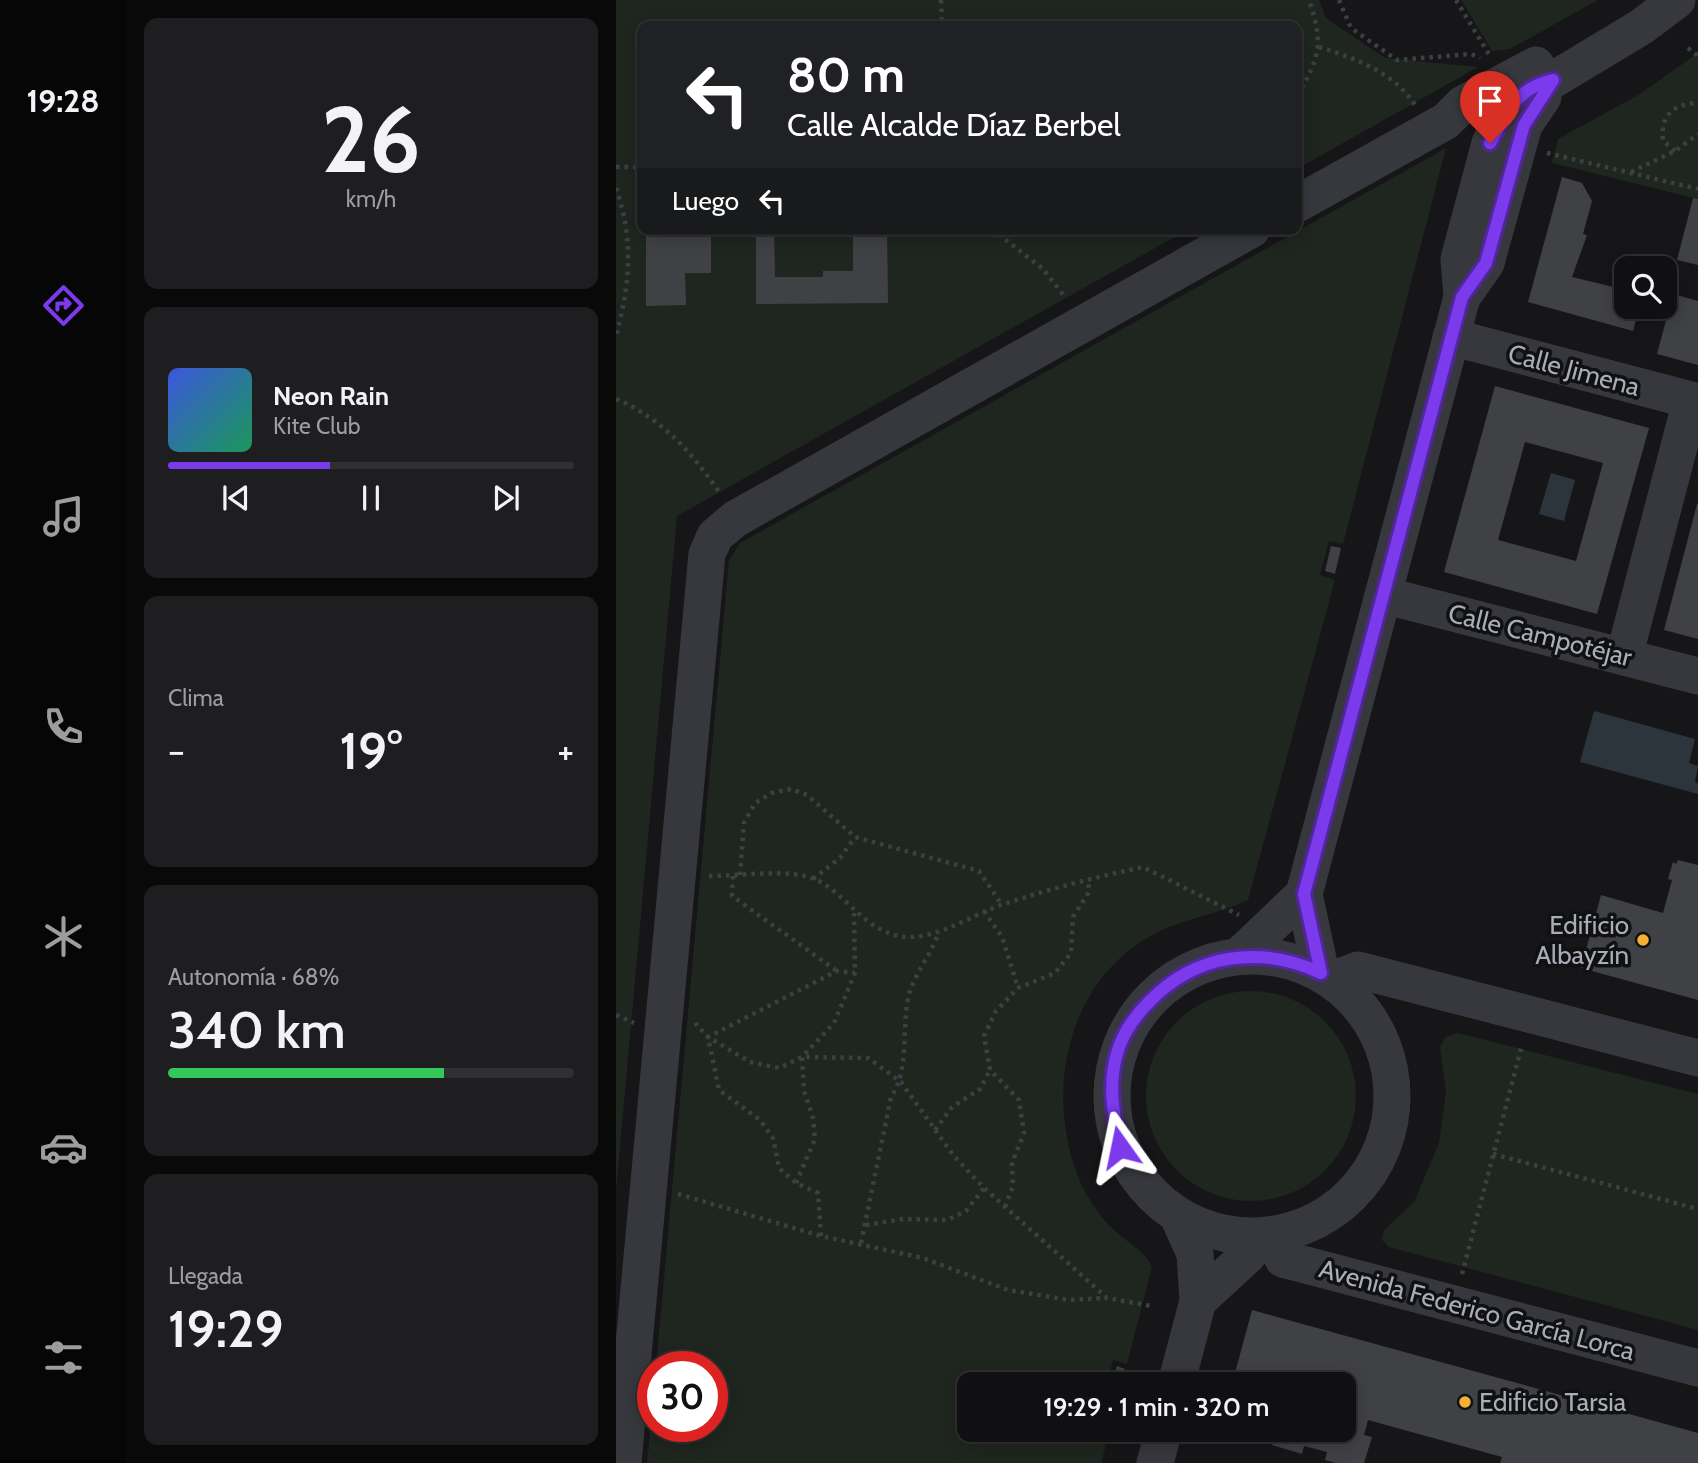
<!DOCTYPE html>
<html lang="es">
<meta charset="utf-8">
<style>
:root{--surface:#101012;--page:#1e1e20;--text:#f1f3f6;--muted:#9c9d9f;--line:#303032;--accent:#7c3aed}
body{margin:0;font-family:Cabin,sans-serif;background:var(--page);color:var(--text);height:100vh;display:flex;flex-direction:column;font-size:26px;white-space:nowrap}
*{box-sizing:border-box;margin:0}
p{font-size:23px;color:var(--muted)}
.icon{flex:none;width:38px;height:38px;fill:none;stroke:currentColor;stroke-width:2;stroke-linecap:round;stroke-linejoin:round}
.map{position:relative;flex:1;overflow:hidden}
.sheet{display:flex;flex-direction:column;gap:18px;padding:18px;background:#09090a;width:490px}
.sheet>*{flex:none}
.top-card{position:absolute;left:21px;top:21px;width:665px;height:214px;border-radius:14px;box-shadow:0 4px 18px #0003,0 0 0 2px var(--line);background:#202124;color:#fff;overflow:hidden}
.controls{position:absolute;left:998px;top:256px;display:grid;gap:14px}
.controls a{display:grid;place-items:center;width:63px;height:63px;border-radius:14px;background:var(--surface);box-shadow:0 4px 18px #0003,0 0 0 2px var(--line);font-size:35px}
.speed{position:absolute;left:21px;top:1351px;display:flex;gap:14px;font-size:35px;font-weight:700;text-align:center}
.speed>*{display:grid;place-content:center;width:91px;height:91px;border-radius:50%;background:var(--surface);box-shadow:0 4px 18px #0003,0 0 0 2px var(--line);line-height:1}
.speed .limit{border:10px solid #d22;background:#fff;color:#111}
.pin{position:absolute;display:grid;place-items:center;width:60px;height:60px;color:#fff;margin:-72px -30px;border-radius:50% 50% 50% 0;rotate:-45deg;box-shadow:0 0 7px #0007}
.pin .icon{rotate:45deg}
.me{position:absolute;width:77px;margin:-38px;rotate:348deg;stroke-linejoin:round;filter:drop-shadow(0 0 5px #0008)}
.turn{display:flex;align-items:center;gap:24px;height:147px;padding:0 35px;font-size:32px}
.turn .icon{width:91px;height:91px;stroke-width:2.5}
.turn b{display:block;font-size:49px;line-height:60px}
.then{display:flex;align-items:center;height:66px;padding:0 35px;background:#0003;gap:14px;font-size:26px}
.big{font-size:52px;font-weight:600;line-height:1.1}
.sheet .widget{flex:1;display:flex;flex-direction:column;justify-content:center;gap:10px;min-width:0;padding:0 24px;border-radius:14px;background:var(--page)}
.sheet .dial{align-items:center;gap:0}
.dial b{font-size:91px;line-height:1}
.song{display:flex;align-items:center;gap:21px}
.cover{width:84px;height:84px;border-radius:10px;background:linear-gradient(135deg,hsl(230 70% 55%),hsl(150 70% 35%))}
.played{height:7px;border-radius:4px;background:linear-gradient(90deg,var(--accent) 40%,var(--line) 40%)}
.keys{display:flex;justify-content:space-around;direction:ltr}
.heat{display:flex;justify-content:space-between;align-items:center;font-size:38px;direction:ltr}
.charge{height:10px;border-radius:5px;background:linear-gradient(90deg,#34c759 68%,var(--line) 0)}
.trip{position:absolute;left:341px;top:1372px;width:399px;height:70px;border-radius:14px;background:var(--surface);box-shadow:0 4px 18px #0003,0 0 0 2px var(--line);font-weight:600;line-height:70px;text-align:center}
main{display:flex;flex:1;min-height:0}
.menu{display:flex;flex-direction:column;width:126px;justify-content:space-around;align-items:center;background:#060607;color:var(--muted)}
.menu .icon{width:49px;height:49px}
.menu .on{color:var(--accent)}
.menu b{font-size:32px;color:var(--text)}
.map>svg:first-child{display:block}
.green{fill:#1e261f}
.water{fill:#2c353c}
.building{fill:#404145;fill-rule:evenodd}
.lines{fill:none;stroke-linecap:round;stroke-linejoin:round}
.path{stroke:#3d3f44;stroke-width:4.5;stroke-dasharray:3.5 5;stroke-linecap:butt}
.minor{stroke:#37383d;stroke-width:37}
.route-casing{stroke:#51269a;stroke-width:18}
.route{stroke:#7c3aed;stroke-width:12}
.poi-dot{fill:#f2b134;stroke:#111113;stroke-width:2.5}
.labels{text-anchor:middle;stroke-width:7;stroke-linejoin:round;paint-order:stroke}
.street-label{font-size:26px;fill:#a8adb8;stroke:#111113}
.poi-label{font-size:26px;fill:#a8adb8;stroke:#111113;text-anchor:end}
</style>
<main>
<nav class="menu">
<b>19:28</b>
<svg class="icon on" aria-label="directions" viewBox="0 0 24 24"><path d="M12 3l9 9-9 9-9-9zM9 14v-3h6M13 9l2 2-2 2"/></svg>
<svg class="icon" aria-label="music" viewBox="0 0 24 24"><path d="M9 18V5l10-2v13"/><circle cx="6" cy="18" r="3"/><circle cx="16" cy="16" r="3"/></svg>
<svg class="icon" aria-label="phone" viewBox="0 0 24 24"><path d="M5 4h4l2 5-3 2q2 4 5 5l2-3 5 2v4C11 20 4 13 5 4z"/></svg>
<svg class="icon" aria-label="climate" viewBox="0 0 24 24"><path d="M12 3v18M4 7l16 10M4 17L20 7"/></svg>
<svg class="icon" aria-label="car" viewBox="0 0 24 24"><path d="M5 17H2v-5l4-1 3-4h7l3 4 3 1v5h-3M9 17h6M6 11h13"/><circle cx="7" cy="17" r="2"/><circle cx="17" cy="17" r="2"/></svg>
<svg class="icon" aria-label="filters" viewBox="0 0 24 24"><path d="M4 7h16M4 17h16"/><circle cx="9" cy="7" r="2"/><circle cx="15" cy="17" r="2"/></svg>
</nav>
<section class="sheet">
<div class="widget dial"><b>26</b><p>km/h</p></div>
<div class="widget">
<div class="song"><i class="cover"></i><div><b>Neon Rain</b><p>Kite Club</p></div></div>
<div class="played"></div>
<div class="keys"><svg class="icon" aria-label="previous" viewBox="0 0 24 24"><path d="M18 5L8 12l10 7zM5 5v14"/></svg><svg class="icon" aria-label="pause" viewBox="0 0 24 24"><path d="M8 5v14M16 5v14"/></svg><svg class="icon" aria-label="next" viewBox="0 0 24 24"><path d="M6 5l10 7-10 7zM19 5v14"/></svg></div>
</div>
<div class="widget"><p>Clima</p>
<div class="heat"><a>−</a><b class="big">19°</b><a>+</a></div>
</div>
<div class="widget"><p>Autonomía · 68%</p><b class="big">340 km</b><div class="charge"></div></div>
<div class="widget"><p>Llegada</p><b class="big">19:29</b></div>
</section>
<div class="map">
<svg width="1082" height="1463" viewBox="0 0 1082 1463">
<rect width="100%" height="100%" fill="#161618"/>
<g class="green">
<polygon points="0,0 703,0 710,18 769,58 862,67 681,169 681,26 26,26 26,229 573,229 61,516 0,1191"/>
<polygon points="845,0 982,0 894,49 876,51"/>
<polygon points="1082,53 1082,199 936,163 942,139 1024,94"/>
<path d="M830 148 727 544 713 541 704 575 719 580 632 900C596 917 563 918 528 940 446 991 428 1104 467 1188 474 1201 487 1221 499 1231 512 1243 529 1251 536 1267L511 1364 497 1360 491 1384H354V1430H494L485 1463H31L37 1401V1426H96V1367H40L113 560 124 543Z"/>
<circle cx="635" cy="1096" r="105"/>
<polygon points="842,1033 1082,1094 1082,1330 773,1247 766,1240 768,1230 798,1202 823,1143 830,1091 824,1047 829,1037"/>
</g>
<g class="water">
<polygon points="935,473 959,480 948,521 923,514"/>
<polygon points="978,711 1079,739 1073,763 1082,766 1079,782 1082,784 1082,794 964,762"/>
</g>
<g class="building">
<polygon points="946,177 966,183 976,201 967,234 971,235 956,277 1010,290 1010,306 1035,306 1031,319 1021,316 1017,331 912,302"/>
<polygon points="1077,198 1082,199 1082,265 1061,260"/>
<polygon points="30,229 95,229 95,273 69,273 70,305 30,306"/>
<polygon points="140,229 158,229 159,277 207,277 207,271 237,271 237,229 271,229 272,303 140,304"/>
<polygon points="1057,294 1082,301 1082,365 1041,354"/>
<path d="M879 386 1033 428 981 614 828 572ZM909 442 987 463 960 561 882 540Z"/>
<polygon points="1081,504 1082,504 1082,639 1048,630"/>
<polygon points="715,546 725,548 719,574 709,571"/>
<polygon points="1062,860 1082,865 1082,1000 965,968 985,895 1047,913 1056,880 1052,879 1057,862 1060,864"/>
<polygon points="636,1310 1082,1433 1082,1463 884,1463 886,1457 752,1420 748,1435 756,1437 748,1463 720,1463 709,1460 711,1452 688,1446 686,1454 656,1445 658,1438 648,1435 649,1430 728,1430 728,1384 616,1384"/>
<polygon points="501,1366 509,1369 505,1384 496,1384"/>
</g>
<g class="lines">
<g class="path">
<polyline points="325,0 326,26"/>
<polyline points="723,0 735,28 781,60 855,54 864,58"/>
<polyline points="840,0 874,56"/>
<path d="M703 47C738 58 778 72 799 105"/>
<polyline points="1072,48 1082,56"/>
<path d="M681 95C705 58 707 41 693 0"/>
<path d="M1059 151 1047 141C1044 115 1057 104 1082 103"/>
<polyline points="931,153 1082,189"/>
<polyline points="0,167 26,167"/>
<polyline points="1015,172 1059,151 1082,134"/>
<path d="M0 188C18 240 14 284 0 336"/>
<polyline points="376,229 427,269 449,297"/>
<path d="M0 399C47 419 75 452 104 493"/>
<polyline points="124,875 128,823 139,803 156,793 175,789 191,795 239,837 363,871 386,905"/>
<path d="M93 876C121 876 162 870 189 876 227 884 247 936 292 937 326 937 357 914 388 904 433 889 480 877 527 867L623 915"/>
<polyline points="117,876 116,896 221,971"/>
<polyline points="197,879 224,858 239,837"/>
<polyline points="368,911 386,937 402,988"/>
<polyline points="0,1015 18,1023"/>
<polyline points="79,1023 92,1037 134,1062 163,1068 186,1057 252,1058 285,1082 337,1155 368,1188 491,1298 535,1306"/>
<polyline points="319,1130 336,1107 364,1089 374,1070"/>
<polyline points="877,1154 1082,1209"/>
<polyline points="180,1183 199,1139 197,1118 188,1091 186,1057 218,1023 239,973 238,913"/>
<polyline points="62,1194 205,1236 307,1258 392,1290 453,1300 490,1298"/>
<polyline points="389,1207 397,1186 396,1163 408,1133 403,1100 374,1070 368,1036 380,1011 402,988 439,973 455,953 457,917 473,892 472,879"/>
<polyline points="250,1225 287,1219 331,1220 350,1211 368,1188"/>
<polyline points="205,1236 202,1193 180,1183 163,1168 157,1138 144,1120 103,1090 92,1037 221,971 239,973"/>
<path d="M245 1243 275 1097C295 1068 284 1025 294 991 301 971 316 952 323 932"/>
<polyline points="846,1274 906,1045"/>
</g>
<g class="minor">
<polyline points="681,204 830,121 847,104 920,65"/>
<polyline points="846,297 870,263 908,125 927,97"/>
<polyline points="835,337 1082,402"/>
<polyline points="767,595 1082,676"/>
<polyline points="1008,657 1075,401"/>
<polyline points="624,955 688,894"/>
<circle cx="636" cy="1096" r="140"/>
<polyline points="705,973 688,894 846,297 843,259 874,143 896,104 916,85 937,80 1025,27 1061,0"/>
<polyline points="717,980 742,970 1082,1058"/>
<polyline points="655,1235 667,1259 1082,1368"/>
<polyline points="582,1301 632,1255 645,1237"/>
<polyline points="560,1384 582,1301 579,1254 562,1216"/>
<polyline points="7,1463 91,554 99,536 119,519 636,229"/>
<polyline points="539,1463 548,1430"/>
</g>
</g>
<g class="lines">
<g class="route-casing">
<path id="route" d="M504 1147C498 1116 492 1088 500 1057 505 1036 519 1016 533 1002 580 953 645 945 705 973L688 894 846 297 870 263 908 125 937 80C899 89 892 111 874 143"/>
</g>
<use href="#route" class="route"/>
</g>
<g class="poi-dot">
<circle cx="1027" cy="940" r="7"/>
<circle cx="849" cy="1402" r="7"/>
</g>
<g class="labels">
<g class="street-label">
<text transform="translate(958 370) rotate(15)" y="9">Calle Jimena</text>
<text transform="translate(924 635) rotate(14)" y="9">Calle Campotéjar</text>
<text transform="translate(861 1310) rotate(15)" y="9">Avenida Federico García Lorca</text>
</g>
<g class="poi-label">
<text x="1013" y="934">Edificio<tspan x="1013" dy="30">Albayzín</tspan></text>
<text x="863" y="1411" text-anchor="start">Edificio Tarsia</text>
</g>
</g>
</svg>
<div class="controls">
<a><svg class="icon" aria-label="search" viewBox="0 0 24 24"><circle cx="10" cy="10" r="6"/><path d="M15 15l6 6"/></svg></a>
</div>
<div class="speed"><div class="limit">30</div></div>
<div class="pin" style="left:874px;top:143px;background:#d93025"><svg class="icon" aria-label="arrive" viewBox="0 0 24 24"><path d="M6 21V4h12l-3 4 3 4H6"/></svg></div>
<svg class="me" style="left:504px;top:1147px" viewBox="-20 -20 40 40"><path d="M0-17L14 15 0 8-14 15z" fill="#7c3aed" stroke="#fff" stroke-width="4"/></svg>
<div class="trip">19:29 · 1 min · 320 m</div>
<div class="top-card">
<div class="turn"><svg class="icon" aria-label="left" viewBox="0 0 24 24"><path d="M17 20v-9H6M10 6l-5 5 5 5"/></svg><div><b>80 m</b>Calle Alcalde Díaz Berbel</div></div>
<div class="then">Luego<svg class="icon" aria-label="left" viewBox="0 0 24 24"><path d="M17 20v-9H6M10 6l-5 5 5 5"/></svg></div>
</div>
</div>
</main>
